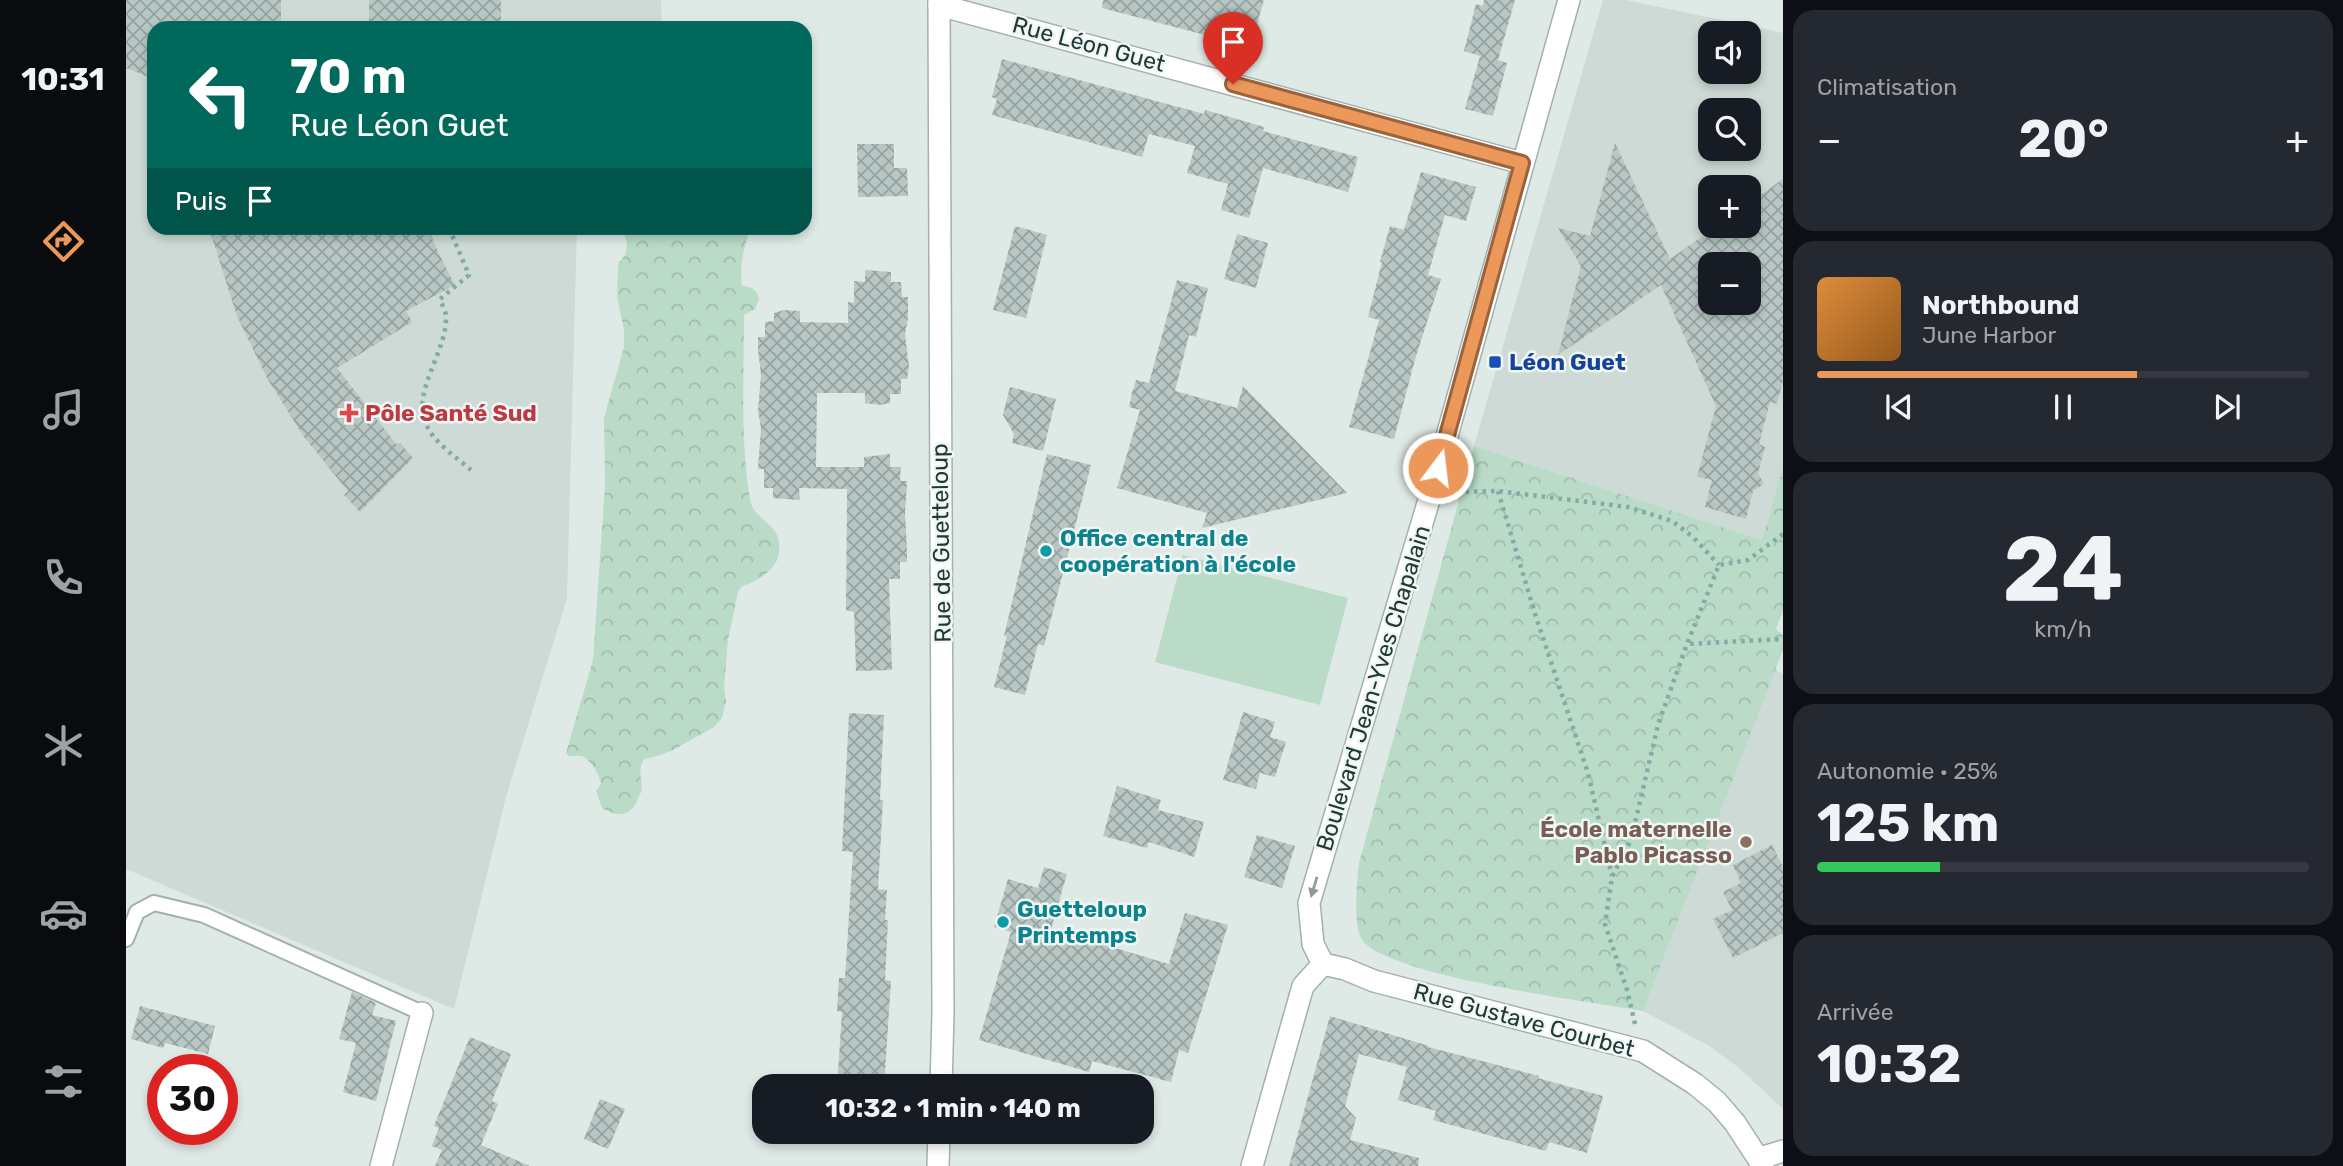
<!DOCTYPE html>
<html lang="fr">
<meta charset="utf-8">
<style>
:root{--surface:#171b24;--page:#242831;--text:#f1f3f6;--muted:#9ea1a6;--line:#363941;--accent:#ec985b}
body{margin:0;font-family:Rubik,sans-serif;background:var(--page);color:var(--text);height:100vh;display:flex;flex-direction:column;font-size:26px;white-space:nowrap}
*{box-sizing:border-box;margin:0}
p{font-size:23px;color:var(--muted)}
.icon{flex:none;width:38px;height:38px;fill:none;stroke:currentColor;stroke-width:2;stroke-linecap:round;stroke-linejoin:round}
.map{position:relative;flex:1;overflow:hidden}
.details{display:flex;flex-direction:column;gap:10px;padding:10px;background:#0d0f14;width:560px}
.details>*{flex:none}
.top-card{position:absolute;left:21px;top:21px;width:665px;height:214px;border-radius:21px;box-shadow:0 4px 10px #0003;background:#00695c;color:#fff;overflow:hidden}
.tools{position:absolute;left:1572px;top:21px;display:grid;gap:14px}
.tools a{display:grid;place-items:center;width:63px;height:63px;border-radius:14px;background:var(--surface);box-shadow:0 4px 10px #0003;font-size:35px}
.speed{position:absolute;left:21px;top:1054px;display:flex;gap:14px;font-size:35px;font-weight:700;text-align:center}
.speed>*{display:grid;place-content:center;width:91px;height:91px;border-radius:50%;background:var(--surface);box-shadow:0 4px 10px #0003;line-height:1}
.speed .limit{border:10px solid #d22;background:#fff;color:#111}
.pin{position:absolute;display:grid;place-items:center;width:60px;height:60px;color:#fff;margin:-72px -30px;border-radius:50% 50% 50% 0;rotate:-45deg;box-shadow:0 0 7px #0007}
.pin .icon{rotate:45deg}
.me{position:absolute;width:77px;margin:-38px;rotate:15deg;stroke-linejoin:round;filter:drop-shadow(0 0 5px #0008)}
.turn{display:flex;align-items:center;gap:24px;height:147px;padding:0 28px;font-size:32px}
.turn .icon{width:91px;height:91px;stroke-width:2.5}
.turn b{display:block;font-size:49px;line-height:60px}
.then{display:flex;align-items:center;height:66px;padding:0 28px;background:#0003;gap:14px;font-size:26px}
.big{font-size:52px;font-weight:700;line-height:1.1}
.details .widget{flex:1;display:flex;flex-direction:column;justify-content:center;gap:10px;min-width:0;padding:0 24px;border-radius:21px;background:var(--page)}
.details .dial{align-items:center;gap:0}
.dial b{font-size:91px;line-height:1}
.song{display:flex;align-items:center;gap:21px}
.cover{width:84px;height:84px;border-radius:10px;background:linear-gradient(135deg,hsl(30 70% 55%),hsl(30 70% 35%))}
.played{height:7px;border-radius:4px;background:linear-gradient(90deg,var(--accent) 65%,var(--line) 65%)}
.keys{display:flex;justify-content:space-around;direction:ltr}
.heat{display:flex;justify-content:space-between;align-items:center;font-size:38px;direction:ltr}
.charge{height:10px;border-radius:5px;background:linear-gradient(90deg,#34c759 25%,var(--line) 0)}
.trip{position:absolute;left:626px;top:1074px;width:402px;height:70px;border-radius:21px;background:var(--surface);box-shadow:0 4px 10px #0003;font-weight:700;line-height:70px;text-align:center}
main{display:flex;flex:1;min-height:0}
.tabs{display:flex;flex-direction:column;width:126px;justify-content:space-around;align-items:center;background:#090b0e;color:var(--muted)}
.tabs .icon{width:49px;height:49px}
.tabs .selected{color:var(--accent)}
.tabs b{font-size:32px;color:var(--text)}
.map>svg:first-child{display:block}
.built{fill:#cedad6;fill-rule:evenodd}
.grass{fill:#b9dbc8}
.forest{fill:url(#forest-crowns)}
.building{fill:url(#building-cross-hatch);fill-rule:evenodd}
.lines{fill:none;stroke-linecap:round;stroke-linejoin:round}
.lane-casing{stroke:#a2b1af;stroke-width:18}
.street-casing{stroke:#a2b1af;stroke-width:24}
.path{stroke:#81aca6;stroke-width:4.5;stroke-dasharray:3.5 5;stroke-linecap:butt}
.lane{stroke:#fff;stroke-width:14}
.street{stroke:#fff;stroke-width:21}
.oneway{fill:#909c9b}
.route-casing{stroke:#99633b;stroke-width:18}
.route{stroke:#ec985b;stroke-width:12}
.transit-dot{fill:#1a4fb4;stroke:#f0f7f4;stroke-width:2.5}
.health-dot{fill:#e0444e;stroke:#f0f7f4;stroke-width:2.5}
.culture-dot{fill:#0f9aa8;stroke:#f0f7f4;stroke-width:2.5}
.education-dot{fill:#8d6e63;stroke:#f0f7f4;stroke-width:2.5}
.labels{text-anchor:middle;stroke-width:5;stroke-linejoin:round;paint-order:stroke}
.street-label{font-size:23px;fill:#213937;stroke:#f0f7f4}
.transit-label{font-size:23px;font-weight:bold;fill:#164399;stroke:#f0f7f4;text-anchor:start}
.health-label{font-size:23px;font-weight:bold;fill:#be3a42;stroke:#f0f7f4;text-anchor:start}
.culture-label{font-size:23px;font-weight:bold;fill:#0d838f;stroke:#f0f7f4;text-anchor:start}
.education-label{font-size:23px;font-weight:bold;fill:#785e54;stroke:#f0f7f4;text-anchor:end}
</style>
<main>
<nav class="tabs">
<b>10:31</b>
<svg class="icon selected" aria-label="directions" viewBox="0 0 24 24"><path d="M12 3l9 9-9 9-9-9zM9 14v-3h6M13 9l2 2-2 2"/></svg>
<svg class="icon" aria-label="music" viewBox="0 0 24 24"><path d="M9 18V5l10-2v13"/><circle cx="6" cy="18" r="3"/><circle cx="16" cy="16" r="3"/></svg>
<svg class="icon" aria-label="phone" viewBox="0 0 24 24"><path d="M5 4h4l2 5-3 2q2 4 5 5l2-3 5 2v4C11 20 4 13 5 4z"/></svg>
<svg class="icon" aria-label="climate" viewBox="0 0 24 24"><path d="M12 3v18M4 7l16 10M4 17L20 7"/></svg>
<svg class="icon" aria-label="car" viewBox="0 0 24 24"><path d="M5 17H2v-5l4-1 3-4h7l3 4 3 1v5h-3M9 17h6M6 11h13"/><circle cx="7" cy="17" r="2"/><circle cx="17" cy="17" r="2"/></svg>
<svg class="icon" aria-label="filters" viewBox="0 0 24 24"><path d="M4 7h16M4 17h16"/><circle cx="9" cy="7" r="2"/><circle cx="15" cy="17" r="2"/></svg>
</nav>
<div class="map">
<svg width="1657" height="1166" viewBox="0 0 1657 1166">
<defs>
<pattern id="forest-crowns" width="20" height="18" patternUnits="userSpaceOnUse" patternTransform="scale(1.75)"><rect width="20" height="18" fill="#b9dbc8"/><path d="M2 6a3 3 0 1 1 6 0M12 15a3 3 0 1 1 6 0" fill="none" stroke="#9fbdac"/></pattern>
<pattern id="building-cross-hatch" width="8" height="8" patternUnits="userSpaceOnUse" patternTransform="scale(1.75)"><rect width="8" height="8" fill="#b8c7c4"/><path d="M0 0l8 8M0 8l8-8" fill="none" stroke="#95a3a0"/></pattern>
</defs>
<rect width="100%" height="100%" fill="#dfeae7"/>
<g class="built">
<polygon points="0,0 535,0 536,28 28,28 28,228 451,228 441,598 380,797 328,1009 0,869"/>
<path d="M1477 0H1500L1657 33V466L1636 540 1348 446ZM1584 33H1622V72H1584ZM1584 110H1622V149H1584ZM1584 187H1622V226H1584ZM1584 264H1622V303H1584Z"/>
<polygon points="1649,669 1657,674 1657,1109 1612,1067 1580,1044 1517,1011"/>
</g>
<polygon class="grass" points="1057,555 1222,598 1194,705 1029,662"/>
<g class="forest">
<path d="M497 228H625C618 244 613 268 616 286 625 286 632 290 633 300L629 309 618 315C618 376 614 439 624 499 627 522 657 522 653 552 651 570 631 582 616 586L612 592 602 640 598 689 600 701 596 718 588 727 547 750 532 756 518 759C512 770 515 775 516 787 516 792 512 798 510 803 502 818 489 816 476 808L470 791 475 784C472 772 467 763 456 756H443L440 753 467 660 479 485 478 418 498 347V330L491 296 492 264 499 255 501 245Z"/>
<path d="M1348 446 1636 540 1657 466V611L1650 629 1657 635V650L1517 1011C1468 1002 1256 976 1235 938 1227 923 1231 880 1233 863Z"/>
</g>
<g class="building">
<polygon points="0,0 155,0 155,28 28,28 28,79 0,68"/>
<rect x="243" y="0" width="132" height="28"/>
<polygon points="977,0 1138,0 1126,41 1084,30 1083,36 976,8"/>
<polygon points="1358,0 1389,0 1372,60 1381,63 1367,116 1339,109 1354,56 1338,51 1350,4 1357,6"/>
<polygon points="876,59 1078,114 1079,110 1097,115 1138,127 1137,131 1232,157 1222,192 1137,168 1123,218 1095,210 1102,184 1061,173 1069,146 1023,134 1016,157 866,115 871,99 866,97"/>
<path d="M1489 143 1544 259 1591 226H1622V204L1657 179V380L1651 404 1644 402 1633 444 1639 447 1632 473 1638 484 1627 491 1620 519 1579 507 1586 480 1571 477 1590 406 1535 285 1432 355 1455 266 1432 228 1464 236ZM1584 264H1622V303H1584Z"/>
<polygon points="731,144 768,144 768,168 781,168 782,196 732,197"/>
<polygon points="1295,172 1350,187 1340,221 1319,215 1302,275 1315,279 1290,356 1268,439 1223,427 1253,320 1242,317 1256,262 1254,262 1264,226 1278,230"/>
<polygon points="889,226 921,235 900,318 867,310"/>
<polygon points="83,228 302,228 314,256 329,285 280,311 286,322 211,368 270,444 274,443 287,458 234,512 218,495 222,491 178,437 141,378 111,316"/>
<polygon points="1111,234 1142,243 1130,288 1098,279"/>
<polygon points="739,270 765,272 765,282 775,282 776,297 782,297 782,318 779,334 783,367 781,379 775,379 775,394 764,394 764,403 754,405 739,403 739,393 691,393 690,467 738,467 738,457 764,454 764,467 775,467 774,481 781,481 779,513 781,550 781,562 774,562 774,579 763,579 766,670 730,671 728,612 720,610 721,489 673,488 674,500 647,498 647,488 638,488 638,469 632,469 635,428 632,411 635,375 632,350 632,337 639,337 639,322 648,321 648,313 658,310 674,311 674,322 722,323 722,302 728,303 728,281 739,282"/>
<polygon points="1051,280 1082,288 1070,337 1063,335 1049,391 1111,408 1117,386 1221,493 1076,528 1081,513 991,488 1014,410 1003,407 1006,393 1010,380 1023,383"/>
<polygon points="884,387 930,399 917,451 886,443 888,434 877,415"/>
<polygon points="921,454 965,465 918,646 912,644 899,695 868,687 881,636 878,636"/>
<polygon points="1117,712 1149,722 1144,737 1160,742 1149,777 1134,773 1130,789 1097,780"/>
<polygon points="723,713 758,715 754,800 757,800 752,889 761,890 759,920 762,920 759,980 765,981 758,1087 711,1087 716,1012 711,1011 713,978 719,978 727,852 716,851"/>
<polygon points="991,786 1035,800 1032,810 1078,822 1068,857 1023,842 1021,848 977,836"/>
<polygon points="1131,835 1169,846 1156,888 1118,877"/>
<polygon points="1646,845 1657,867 1657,933 1607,958 1587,919 1606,910 1597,892 1615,883 1607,865"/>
<polygon points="918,867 941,874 925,929 1043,964 1059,913 1102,925 1062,1053 1053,1050 1045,1082 966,1061 963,1072 853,1040 885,932 868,927 882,879 912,888"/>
<polygon points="226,992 250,1003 246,1015 270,1021 250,1101 217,1092 230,1043 213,1039"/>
<polygon points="14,1006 89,1026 82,1054 39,1043 37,1048 5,1039"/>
<polygon points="1204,1016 1303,1046 1302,1047 1413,1076 1412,1078 1477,1096 1461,1153 1423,1142 1420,1151 1307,1120 1310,1111 1272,1100 1281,1067 1233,1054 1219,1106 1230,1118 1224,1140 1293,1158 1292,1166 1163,1166"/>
<polygon points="344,1037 385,1054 366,1101 372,1104 355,1145 404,1166 309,1166 316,1150 306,1146 313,1128 308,1126"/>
<polygon points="474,1099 499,1109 482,1149 458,1139"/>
</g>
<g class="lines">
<g class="lane-casing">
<polyline id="lane" points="0,939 11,912 28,903 78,915 296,1013"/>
</g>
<g class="street-casing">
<g id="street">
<polyline points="813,0 817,1014 815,1087"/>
<polyline points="813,5 1396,163"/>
<polyline points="1197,964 1187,944 1183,903 1305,493 1443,0"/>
<polyline points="1197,964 1219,969 1248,981 1517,1051 1569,1084 1591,1102 1609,1123 1637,1166"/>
<polyline points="1634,1158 1657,1151"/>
<polyline points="255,1166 296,1013"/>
<polyline points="812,1166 813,1132"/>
<polyline points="1126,1166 1177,986 1197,964"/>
</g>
</g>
<g class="path">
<path d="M323 228 343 275 314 299C316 304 319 310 320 315 322 351 285 391 300 424 308 443 330 457 345 470"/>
<polyline points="1372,491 1410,617 1462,773 1486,876"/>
<polyline points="1331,492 1372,491 1502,507 1546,521 1567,537 1593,565"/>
<polyline points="1657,534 1622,560 1593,565 1561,644 1657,639"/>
<polyline points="1509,1024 1501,990 1479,924 1486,877 1505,840 1532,725 1561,644"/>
</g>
<use href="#lane" class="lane"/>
<use href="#street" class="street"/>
</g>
<defs><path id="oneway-solid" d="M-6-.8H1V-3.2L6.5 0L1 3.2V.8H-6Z" transform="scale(1.75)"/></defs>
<use class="oneway" href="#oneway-solid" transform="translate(1188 887) rotate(107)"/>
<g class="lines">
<g class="route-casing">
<polyline id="route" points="1107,84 1396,163 1312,468"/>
</g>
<use href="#route" class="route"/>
</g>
<rect class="transit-dot" x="1362" y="355" width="14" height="14" rx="3.5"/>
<path class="health-dot" d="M219.5 402.5h7v7h7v7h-7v7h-7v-7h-7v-7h7z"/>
<g class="culture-dot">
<circle cx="920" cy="551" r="7"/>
<circle cx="877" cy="922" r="7"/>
</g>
<circle class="education-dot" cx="1620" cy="842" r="7"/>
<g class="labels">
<g class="street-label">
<text transform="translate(963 44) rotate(15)" y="8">Rue Léon Guet</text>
<text transform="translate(815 543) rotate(-91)" y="8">Rue de Guetteloup</text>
<text transform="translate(1247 688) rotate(-73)" y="8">Boulevard Jean-Yves Chapalain</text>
<text transform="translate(1398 1020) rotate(15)" y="8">Rue Gustave Courbet</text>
</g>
<g class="transit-label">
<text x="1383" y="370">Léon Guet</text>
</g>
<g class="health-label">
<text x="239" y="421">Pôle Santé Sud</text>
</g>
<g class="culture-label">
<text x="934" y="546">Office central de<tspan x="934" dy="26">coopération à l'école</tspan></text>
<text x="891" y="917">Guetteloup<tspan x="891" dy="26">Printemps</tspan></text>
</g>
<g class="education-label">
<text x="1606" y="837">École maternelle<tspan x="1606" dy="26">Pablo Picasso</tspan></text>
</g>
</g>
</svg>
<div class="tools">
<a><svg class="icon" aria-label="sound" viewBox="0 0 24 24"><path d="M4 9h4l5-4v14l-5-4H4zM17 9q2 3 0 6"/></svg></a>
<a><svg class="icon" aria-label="search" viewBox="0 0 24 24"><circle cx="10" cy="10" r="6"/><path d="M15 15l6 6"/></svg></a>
<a>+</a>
<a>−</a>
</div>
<div class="speed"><div class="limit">30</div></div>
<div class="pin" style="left:1107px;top:84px;background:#d93025"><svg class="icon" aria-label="arrive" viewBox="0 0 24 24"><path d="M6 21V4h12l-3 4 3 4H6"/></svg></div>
<svg class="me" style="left:1312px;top:468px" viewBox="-20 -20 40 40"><circle r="17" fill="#ec985b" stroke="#fff" stroke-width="3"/><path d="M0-11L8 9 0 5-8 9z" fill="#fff"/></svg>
<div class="trip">10:32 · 1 min · 140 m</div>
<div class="top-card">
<div class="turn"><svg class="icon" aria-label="left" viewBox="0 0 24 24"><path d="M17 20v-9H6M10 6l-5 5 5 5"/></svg><div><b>70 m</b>Rue Léon Guet</div></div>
<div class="then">Puis<svg class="icon" aria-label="arrive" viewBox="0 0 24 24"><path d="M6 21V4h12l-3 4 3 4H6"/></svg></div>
</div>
</div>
<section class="details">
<div class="widget"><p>Climatisation</p>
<div class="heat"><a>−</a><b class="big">20°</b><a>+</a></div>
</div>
<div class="widget">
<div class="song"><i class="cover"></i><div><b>Northbound</b><p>June Harbor</p></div></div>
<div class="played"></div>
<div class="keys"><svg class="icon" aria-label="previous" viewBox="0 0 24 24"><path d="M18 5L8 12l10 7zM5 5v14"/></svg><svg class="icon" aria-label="pause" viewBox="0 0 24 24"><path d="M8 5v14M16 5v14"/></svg><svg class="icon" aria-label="next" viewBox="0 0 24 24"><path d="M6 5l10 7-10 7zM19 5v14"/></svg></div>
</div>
<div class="widget dial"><b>24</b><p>km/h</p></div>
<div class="widget"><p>Autonomie · 25%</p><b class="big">125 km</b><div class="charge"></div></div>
<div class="widget"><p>Arrivée</p><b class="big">10:32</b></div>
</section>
</main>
